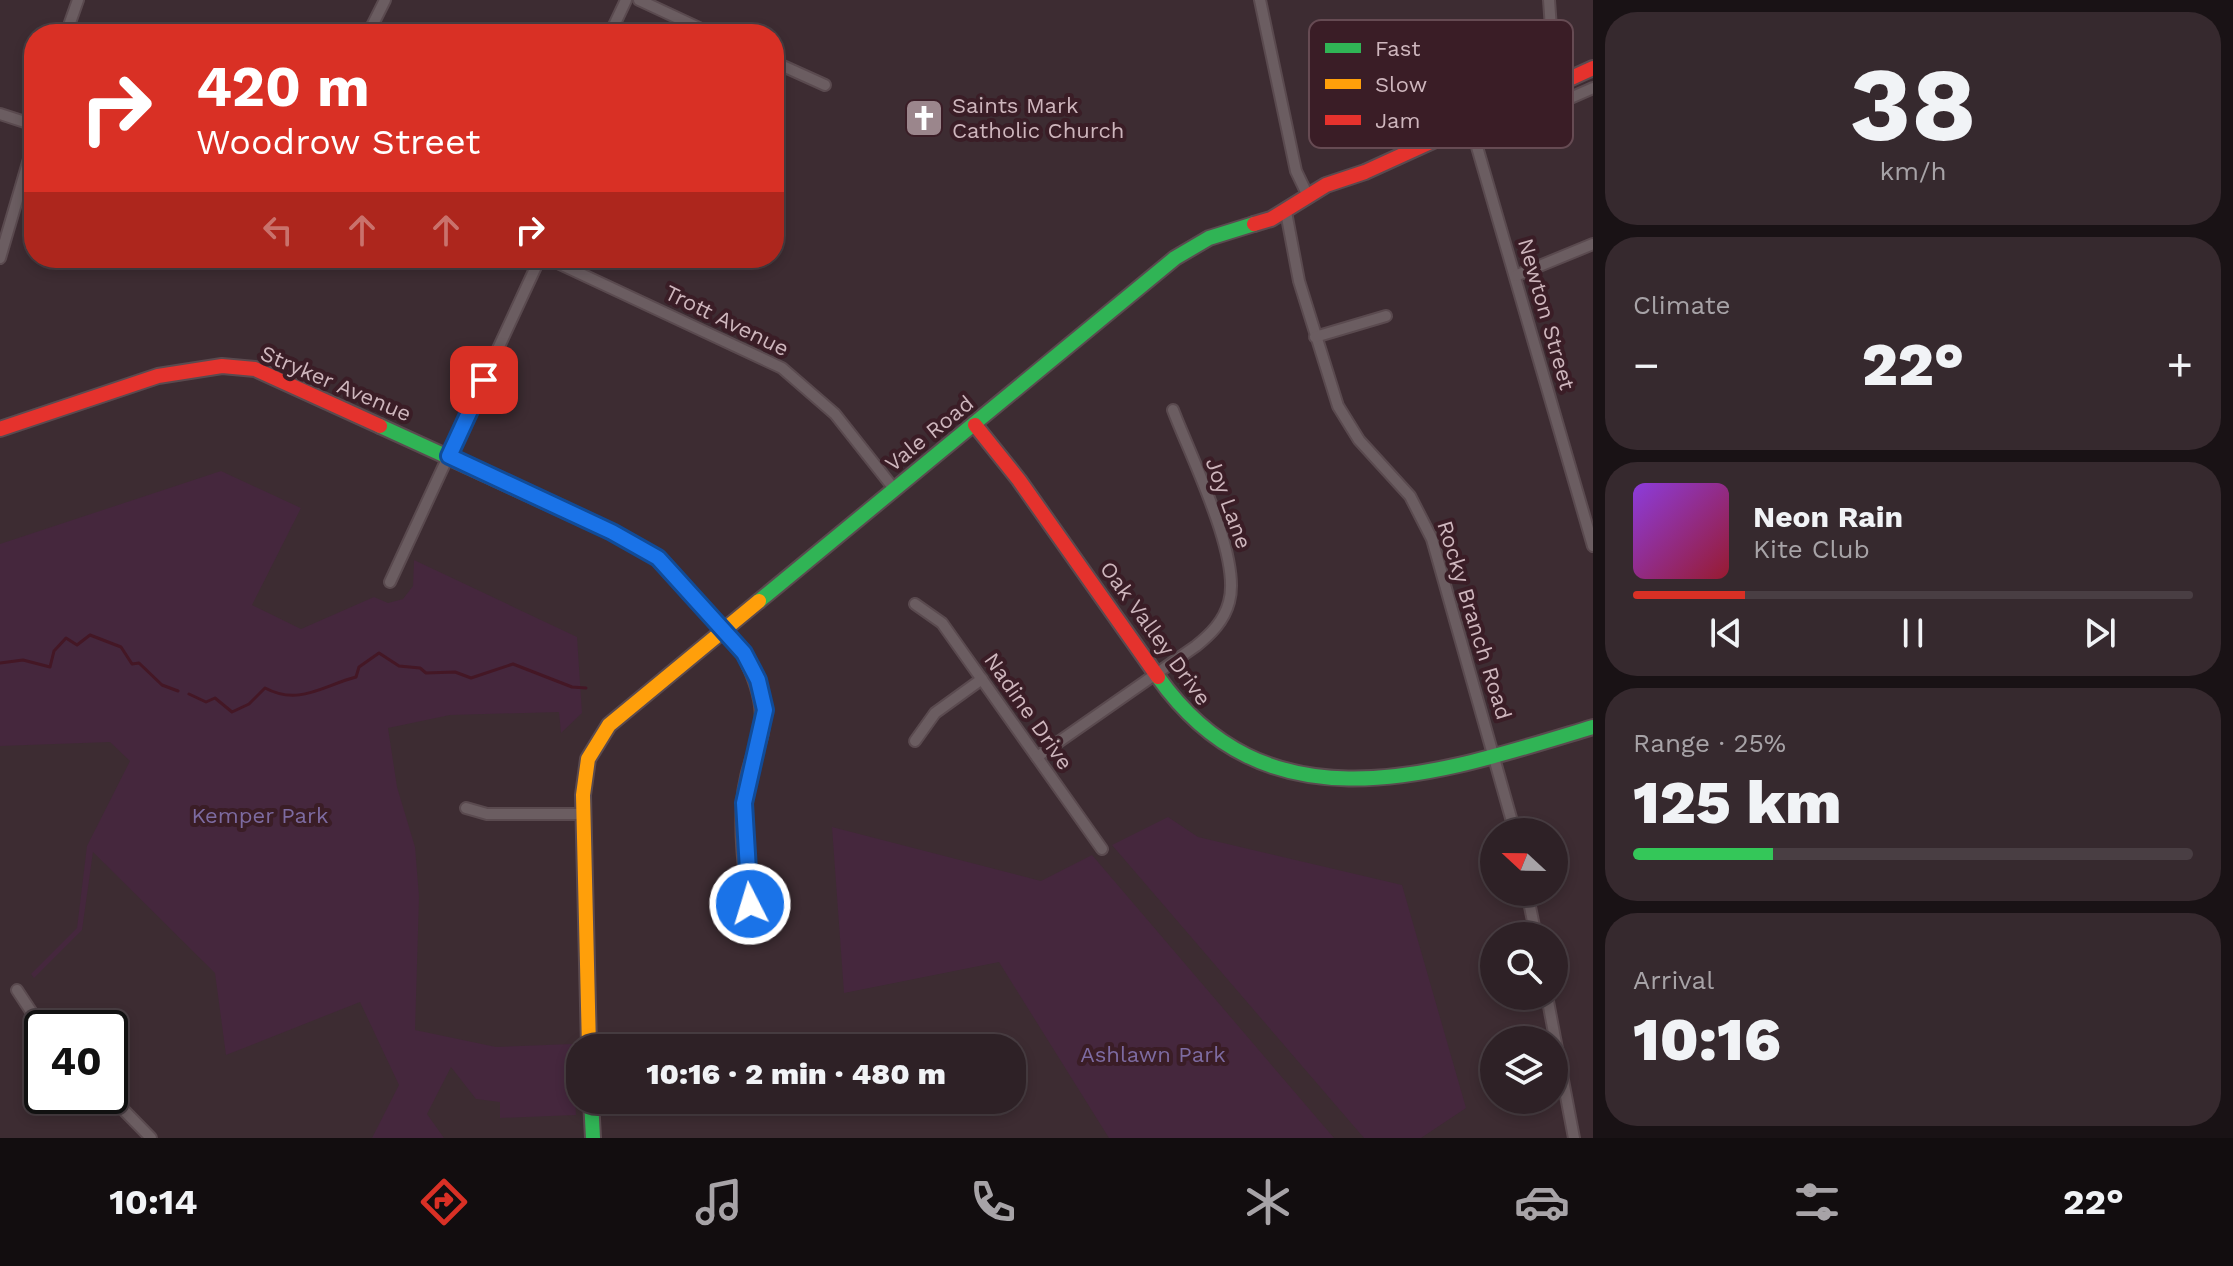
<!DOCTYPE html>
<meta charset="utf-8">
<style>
:root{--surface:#2e2126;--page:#36292e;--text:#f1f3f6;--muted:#a7a3a7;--line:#493e43;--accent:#d93025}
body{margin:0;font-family:"Work Sans",sans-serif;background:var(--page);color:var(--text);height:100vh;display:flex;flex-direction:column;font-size:30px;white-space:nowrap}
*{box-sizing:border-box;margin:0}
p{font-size:26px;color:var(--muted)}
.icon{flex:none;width:44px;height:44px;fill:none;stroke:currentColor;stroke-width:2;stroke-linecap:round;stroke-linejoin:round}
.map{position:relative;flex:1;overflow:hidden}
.panel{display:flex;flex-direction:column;gap:12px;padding:12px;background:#191215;width:640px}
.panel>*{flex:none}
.hud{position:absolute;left:24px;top:24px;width:760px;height:244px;border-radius:32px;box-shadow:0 4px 12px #0003,0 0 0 2px var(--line);background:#d93025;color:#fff;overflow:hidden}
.needle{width:52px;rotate:292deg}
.tools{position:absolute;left:1480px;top:818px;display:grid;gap:16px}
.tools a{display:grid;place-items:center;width:88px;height:88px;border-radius:50%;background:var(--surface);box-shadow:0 4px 12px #0003,0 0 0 2px var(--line);font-size:40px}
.speed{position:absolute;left:24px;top:1010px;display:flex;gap:16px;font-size:40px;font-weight:700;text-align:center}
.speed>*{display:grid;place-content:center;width:104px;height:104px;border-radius:50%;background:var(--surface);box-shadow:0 4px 12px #0003,0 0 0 2px var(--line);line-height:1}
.speed .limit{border:4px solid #111;border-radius:12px;background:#fff;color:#111}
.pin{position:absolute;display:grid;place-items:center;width:68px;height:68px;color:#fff;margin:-34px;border-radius:16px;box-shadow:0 4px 12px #0006}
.me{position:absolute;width:88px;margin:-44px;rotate:355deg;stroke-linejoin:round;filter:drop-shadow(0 0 6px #0008)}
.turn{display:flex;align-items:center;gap:28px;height:168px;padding:0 40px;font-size:36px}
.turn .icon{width:104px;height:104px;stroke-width:2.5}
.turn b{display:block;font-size:56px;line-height:68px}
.lanes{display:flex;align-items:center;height:76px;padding:0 40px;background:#0003;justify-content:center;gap:40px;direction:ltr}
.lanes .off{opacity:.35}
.big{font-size:60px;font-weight:800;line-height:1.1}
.panel .widget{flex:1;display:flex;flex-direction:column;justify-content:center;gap:12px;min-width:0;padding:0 28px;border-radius:32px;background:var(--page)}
.panel .dial{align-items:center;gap:0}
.dial b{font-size:104px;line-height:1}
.song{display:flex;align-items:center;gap:24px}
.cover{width:96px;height:96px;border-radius:12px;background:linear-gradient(135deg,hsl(270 70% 55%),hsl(350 70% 35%))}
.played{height:8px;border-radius:4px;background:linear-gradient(90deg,var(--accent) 20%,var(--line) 20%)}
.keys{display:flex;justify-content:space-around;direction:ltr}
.heat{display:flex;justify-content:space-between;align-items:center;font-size:44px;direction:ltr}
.charge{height:12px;border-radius:6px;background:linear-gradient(90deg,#34c759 25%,var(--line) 0)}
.trip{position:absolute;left:566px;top:1034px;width:460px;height:80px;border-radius:32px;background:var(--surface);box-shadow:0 4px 12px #0003,0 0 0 2px var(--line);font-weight:800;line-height:80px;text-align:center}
.tabs{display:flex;height:128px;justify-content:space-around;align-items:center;background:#120d0f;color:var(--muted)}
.tabs .icon{width:56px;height:56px}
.tabs .selected{color:var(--accent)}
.tabs b{font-size:36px;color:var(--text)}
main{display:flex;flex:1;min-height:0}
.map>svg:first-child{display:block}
.green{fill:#45273d}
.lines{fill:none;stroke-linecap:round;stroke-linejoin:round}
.stream{stroke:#441725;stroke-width:3}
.street-casing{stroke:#5a4a4f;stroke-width:14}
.fast-casing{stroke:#5a4a4f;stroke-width:18}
.slow-casing{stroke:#5a4a4f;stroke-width:18}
.jam-casing{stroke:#5a4a4f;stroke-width:18}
.street{stroke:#6b5d61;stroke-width:10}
.fast{stroke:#30b455;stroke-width:14}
.slow{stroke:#ff9f0a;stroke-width:14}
.jam{stroke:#e5322d;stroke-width:14}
.route-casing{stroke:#114b97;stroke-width:20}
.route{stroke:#1a73e8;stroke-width:14}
.labels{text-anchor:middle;stroke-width:8;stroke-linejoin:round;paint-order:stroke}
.poi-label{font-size:22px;fill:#ceb6bd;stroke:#3a1d26;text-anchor:start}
.street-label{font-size:22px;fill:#ceb6bd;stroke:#3a1d26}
.park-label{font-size:22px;fill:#7d6ba1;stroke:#3a1d26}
.key{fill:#3a1d26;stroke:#664b53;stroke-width:2}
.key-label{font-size:22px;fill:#ceb6bd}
</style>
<main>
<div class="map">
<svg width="1593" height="1138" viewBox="0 0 1593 1138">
<rect width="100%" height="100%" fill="#3d2c32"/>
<g class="green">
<polygon points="221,471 301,508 252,605 301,629 374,597 388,603 403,599 413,586 414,560 577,637 582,713 561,733 559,712 450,715 388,728 397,787 415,847 419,897 415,1030 496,1047 572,1044 576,1115 500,1118 500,1102 476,1099 451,1067 427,1114 444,1138 372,1138 399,1085 360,1002 226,1055 215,973 93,852 82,930 34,978 31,974 77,928 87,846 130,761 110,742 0,746 0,544"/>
<polygon points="1168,817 1198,837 1402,885 1466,1108 1421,1138 1364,1138 1112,845"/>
<polygon points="832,827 1041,881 1092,855 1334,1138 1109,1138 999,962 844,993"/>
</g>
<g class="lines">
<g class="stream">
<polyline points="0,663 23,660 50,667 54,651 66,638 77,645 90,635 121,647 132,664 139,663 162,685 178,691"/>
<path d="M189 694 206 702 215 698 232 712 249 704 265 688C299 706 322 686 356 677L359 667 379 653 399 666 420 668 426 673 455 672 471 678 513 664 572 687 586 688"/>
</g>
<g class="street-casing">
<g id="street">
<polyline points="639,0 712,34"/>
<polyline points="1260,0 1296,171 1308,196"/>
<polyline points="1549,0 1555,85"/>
<polyline points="66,34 78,0"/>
<polyline points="368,34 385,0"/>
<polyline points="610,34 626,0"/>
<polyline points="774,62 825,85"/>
<polyline points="1593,88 1475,140 1593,546"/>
<polyline points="0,114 34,125"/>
<polyline points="1286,212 1299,281 1338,406 1359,440 1410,496 1432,539 1515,832"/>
<polyline points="0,258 34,142"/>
<polyline points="547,258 782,368 835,414 895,490"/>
<polyline points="1515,276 1593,244"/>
<polyline points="1315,337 1386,316"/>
<polyline points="390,582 540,258"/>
<polyline points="915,604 942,623 1102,849"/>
<polyline points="915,741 935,713 982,679"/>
<path d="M1037 757 1196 646C1211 634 1224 621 1229 602 1242 558 1190 455 1173 410"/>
<polyline points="466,808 487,814 583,814"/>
<polyline points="1527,892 1536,936"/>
<polyline points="17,990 42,1028"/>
<polyline points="1547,996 1574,1138"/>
<polyline points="110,1096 151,1138"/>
</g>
</g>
<g class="fast-casing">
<g id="fast">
<polyline points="380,426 612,532 658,558 744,653 750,666"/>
<polyline points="759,601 1175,258 1209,238 1254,224"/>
<path d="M1158 677C1270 835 1440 773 1593 727"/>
<polyline points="591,1100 593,1138"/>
</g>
</g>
<g class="slow-casing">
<g id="slow">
<path d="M750 666C780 734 748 743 744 804 741 844 749 888 752 928"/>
<polyline points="589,1048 583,795 588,759 609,725 759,601"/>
</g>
</g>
<g class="jam-casing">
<g id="jam">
<polyline points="1254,224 1271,219 1326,185 1365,172 1593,68"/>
<polyline points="975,425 1019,480 1158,677"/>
<polyline points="0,429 158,376 222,366 255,369 380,426"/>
</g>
</g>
<use href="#street" class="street"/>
<use href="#fast" class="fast"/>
<use href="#slow" class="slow"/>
<use href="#jam" class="jam"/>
</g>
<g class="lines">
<g class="route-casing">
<polyline id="route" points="484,380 449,456 612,532 658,558 744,653 758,680 765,710 744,803 750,904"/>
</g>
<use href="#route" class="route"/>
</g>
<defs>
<g id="church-square" transform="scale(2)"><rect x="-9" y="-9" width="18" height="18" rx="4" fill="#9b868c" stroke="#3a1d26"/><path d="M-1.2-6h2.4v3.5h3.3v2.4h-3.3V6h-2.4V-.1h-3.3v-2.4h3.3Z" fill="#fff"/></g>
</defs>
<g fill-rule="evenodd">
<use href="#church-square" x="924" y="118"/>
</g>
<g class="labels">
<g class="poi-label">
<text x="952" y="113">Saints Mark<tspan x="952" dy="25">Catholic Church</tspan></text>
</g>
<g class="street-label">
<text transform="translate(1547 314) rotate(74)" y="8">Newton Street</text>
<text transform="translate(727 320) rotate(26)" y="8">Trott Avenue</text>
<text transform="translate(336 383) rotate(23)" y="8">Stryker Avenue</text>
<text transform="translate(929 433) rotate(-39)" y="8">Vale Road</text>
<text transform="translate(1229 503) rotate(70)" y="8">Joy Lane</text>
<text transform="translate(1475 620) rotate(73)" y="8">Rocky Branch Road</text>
<text transform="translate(1156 633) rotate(54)" y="8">Oak Valley Drive</text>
<text transform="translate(1029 711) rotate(55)" y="8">Nadine Drive</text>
</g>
<g class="park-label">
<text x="260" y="823">Kemper Park</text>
<text x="1153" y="1062">Ashlawn Park</text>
</g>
</g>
<rect x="1309" y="20" width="264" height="128" rx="12" class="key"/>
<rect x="1325" y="43" width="36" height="10" fill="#30b455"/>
<rect x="1325" y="79" width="36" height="10" fill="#ff9f0a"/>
<rect x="1325" y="115" width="36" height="10" fill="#e5322d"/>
<g class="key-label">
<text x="1375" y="56">Fast</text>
<text x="1375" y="92">Slow</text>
<text x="1375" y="128">Jam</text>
</g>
</svg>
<div class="tools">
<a><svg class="needle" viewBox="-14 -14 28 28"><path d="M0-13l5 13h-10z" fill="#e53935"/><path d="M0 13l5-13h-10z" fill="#a7a3a7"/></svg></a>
<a><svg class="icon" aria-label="search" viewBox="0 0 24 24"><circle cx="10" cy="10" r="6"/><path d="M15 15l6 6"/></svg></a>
<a><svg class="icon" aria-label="layers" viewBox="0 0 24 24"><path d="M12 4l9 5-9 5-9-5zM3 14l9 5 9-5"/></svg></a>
</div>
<div class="speed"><div class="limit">40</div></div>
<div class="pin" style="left:484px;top:380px;background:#d93025"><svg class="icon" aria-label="arrive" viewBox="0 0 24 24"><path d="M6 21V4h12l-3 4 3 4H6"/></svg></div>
<svg class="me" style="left:750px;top:904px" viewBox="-20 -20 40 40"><circle r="17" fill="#1a73e8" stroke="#fff" stroke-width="3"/><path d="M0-11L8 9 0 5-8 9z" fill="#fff"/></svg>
<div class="trip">10:16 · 2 min · 480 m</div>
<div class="hud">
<div class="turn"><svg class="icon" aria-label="right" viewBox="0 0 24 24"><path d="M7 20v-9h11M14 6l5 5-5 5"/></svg><div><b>420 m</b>Woodrow Street</div></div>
<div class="lanes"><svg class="icon off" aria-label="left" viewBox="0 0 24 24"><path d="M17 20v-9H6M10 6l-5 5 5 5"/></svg><svg class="icon off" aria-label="ahead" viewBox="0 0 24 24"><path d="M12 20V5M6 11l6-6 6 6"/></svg><svg class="icon off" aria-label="ahead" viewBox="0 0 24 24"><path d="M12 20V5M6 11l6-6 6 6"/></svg><svg class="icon" aria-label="right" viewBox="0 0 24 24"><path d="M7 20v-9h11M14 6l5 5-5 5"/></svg></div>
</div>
</div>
<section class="panel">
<div class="widget dial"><b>38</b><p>km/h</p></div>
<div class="widget"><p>Climate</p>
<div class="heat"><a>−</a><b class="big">22°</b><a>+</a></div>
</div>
<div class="widget">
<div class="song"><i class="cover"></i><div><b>Neon Rain</b><p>Kite Club</p></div></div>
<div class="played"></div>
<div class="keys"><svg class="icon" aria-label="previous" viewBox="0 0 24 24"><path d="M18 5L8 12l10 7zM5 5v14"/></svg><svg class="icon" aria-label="pause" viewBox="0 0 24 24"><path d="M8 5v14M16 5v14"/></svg><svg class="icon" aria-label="next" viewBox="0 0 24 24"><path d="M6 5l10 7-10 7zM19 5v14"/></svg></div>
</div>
<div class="widget"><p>Range · 25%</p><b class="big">125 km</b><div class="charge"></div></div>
<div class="widget"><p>Arrival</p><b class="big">10:16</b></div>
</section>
</main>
<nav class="tabs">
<b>10:14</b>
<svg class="icon selected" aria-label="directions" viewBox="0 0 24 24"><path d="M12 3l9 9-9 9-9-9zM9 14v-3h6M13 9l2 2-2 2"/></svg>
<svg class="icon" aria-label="music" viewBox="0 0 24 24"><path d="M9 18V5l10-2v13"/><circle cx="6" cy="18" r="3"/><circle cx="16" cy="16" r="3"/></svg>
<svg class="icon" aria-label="phone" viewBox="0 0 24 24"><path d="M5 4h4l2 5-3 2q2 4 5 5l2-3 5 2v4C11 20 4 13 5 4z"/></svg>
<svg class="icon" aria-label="climate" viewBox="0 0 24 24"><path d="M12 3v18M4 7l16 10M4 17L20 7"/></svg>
<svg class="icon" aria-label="car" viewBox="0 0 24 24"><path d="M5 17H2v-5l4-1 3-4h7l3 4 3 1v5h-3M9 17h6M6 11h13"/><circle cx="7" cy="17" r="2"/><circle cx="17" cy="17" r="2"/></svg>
<svg class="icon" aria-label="filters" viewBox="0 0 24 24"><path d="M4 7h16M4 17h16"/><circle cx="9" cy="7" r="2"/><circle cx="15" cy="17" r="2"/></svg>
<b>22°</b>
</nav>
